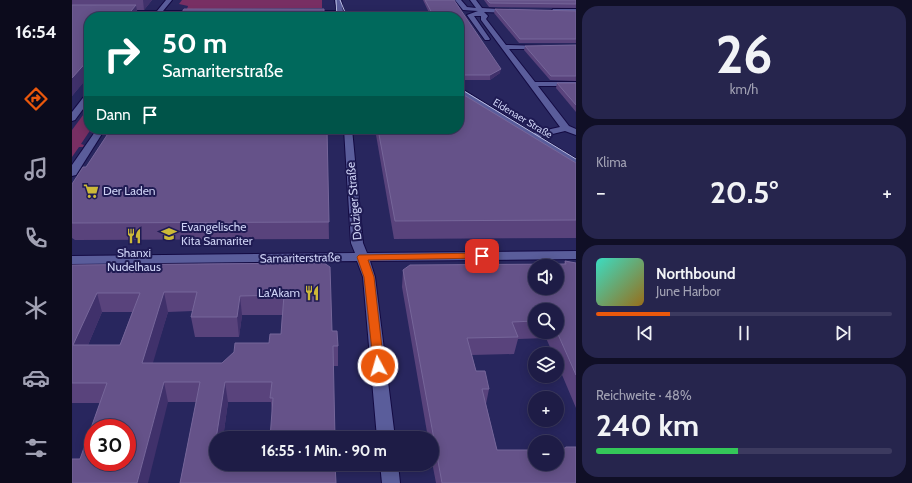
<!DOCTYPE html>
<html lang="de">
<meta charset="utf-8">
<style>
:root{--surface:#1e1c46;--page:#26254d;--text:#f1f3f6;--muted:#a1a1b3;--line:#3c3a5f;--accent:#ea580c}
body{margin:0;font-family:Cabin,sans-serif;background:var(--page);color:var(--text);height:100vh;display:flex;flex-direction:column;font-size:15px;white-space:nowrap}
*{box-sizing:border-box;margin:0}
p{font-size:13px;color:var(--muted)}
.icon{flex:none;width:22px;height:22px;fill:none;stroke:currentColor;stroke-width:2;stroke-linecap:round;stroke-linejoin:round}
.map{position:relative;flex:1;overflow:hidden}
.details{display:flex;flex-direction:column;gap:6px;padding:6px;background:#100f26;width:336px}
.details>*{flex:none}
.top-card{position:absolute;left:12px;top:12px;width:380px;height:122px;border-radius:16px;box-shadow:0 2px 10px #0003,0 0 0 1px var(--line);background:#00695c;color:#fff;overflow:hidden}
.tools{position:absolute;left:456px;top:259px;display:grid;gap:8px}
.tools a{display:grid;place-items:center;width:36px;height:36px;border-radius:50%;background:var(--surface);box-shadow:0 2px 10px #0003,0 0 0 1px var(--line);font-size:20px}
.speed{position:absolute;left:12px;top:419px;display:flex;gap:8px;font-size:20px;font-weight:700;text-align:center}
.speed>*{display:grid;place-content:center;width:52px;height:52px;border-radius:50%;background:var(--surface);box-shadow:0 2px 10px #0003,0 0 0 1px var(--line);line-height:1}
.speed .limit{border:6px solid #d22;background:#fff;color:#111}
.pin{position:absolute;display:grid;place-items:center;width:34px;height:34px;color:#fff;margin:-17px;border-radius:8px;box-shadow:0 2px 6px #0006}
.me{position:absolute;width:44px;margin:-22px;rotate:354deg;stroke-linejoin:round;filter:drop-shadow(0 0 3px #0008)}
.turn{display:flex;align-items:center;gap:14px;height:84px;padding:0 12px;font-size:18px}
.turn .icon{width:52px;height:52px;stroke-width:2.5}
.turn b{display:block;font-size:28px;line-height:34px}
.then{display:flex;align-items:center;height:38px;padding:0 12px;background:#0003;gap:8px;font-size:15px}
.big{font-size:30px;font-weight:800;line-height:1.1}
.details .widget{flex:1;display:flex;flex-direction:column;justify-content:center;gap:6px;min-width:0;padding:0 14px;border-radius:16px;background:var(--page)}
.details .dial{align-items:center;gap:0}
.dial b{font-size:52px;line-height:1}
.song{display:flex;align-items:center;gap:12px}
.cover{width:48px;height:48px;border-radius:6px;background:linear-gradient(135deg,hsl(170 70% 55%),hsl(40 70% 35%))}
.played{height:4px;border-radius:2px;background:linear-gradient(90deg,var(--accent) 25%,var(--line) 25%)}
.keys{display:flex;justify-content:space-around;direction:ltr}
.heat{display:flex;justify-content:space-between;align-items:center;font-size:22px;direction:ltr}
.charge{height:6px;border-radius:3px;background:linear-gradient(90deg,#34c759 48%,var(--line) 0)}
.trip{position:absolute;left:137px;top:431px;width:230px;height:40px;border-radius:20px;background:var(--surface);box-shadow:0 2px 10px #0003,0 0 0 1px var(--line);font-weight:800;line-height:40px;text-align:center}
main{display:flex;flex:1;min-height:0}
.dock{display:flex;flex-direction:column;width:72px;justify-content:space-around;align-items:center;background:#0c0b1c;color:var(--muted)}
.dock .icon{width:28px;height:28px}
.dock .active{color:var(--accent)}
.dock b{font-size:18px;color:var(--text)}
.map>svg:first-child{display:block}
.green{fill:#782f63}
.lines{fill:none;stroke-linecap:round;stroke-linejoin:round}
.minor-casing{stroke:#130a42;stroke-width:2}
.minor{fill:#5a5d9b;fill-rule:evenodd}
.tram{stroke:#b9bde2;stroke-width:1}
.wall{fill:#59437c;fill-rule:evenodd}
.shaded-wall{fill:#40316b}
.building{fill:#655289;stroke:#76669a;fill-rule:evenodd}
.route{fill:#ea580c;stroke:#983908}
.labels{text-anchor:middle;stroke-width:4;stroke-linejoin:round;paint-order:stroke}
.far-street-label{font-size:10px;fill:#cdd1f4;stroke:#1f1b53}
.poi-label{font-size:12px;fill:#cdd1f4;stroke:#1f1b53;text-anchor:start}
.street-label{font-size:12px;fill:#cdd1f4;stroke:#1f1b53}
</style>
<main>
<nav class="dock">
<b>16:54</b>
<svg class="icon active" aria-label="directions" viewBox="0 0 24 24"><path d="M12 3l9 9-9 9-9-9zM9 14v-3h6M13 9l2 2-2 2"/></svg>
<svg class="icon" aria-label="music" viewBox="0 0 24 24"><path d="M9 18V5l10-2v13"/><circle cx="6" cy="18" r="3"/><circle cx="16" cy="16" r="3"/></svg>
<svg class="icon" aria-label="phone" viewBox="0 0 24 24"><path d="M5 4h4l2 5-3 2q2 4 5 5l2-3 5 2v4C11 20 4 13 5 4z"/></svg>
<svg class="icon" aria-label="climate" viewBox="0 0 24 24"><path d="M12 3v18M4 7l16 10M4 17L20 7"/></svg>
<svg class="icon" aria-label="car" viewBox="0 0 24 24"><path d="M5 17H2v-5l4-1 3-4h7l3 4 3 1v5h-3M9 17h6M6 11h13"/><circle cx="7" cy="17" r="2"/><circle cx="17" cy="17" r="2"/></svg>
<svg class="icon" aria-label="filters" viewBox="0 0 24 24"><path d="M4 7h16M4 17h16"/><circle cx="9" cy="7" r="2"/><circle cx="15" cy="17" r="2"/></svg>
</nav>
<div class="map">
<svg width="504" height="483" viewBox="0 0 504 483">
<rect width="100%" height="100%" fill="#28265e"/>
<g class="green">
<polygon points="110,0 250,0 250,8 115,9 116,6 107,4"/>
<polygon points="17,107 17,129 19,129 9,144 12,145 11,147 7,147 0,157 0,130"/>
</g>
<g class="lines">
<g class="minor-casing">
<g id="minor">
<polygon points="94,0 100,0 91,11 126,11 129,13 126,15 51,15 48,13 51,11 85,11"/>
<polygon points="263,0 269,0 272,17 266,17 266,15 237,15 234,13 237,11 265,11"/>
<polygon points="383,0 389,0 395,7 404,8 398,0 404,0 410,8 441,10 439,13 412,12 416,16 414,19 434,45 470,46 471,47 468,49 437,49 463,82 504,82 504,86 466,86 497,126 504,129 504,135 493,131 468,137 504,159 504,166 387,94 387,89 390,89 461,133 488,127 409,20 409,16 402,16 418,39 417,40 413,40 395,15 406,11 391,10"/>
<polygon points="481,9 504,9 504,13 479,12"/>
<polygon points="14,94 17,94 17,101 3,120 0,121 0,112"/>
<polygon points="25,129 33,129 4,175 0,176 0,165"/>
<polygon points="272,129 280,129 291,243 295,253 504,251 504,259 298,261 303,277 323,438 305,438 291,277 285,261 0,264 0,256 283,253 279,243"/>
<polygon points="308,464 326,464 328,483 310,483"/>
</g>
</g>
<use href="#minor" class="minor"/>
<g class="tram">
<polyline points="264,0 265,17"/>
<polyline points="268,0 275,17"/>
<polyline points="387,88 504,159"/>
</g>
</g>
<g class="wall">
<polygon points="0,0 80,0 72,10 65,10 66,16 0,96"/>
<polygon points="351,0 382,0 428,73 418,80 391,80 387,71 387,17 359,17"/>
<polygon points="412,0 504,0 504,8 417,7"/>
<polygon points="423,9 504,11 504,43 447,43 422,13"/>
<polygon points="504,45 504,81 478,80 452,50 453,46"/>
<polygon points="485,83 504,83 504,112 484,88"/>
<polygon points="35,129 255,129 257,239 3,240 0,238 0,184 14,167 36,134"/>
<polygon points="303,129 387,129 504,163 504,238 322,239"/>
<path d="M493 261 504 263V408L485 363V354H481L474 338 446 339 442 354 400 355 404 371 417 389 414 404 425 450 504 483H364L360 462V438H356L330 287 331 270 492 264ZM463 310H485V332H463Z"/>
<path d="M252 263 260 331 266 346V366H261L200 415 199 402H156L151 438H144V464L108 483 124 402H96L8 459 28 403H0V265ZM121 311 119 317 123 337H167L170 315H210L209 334 197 343 150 363H80L96 312ZM30 312H60L48 345H16Z"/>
</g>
<g class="shaded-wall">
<polygon points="71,0 80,0 72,10"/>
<polygon points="64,5 66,17 54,17"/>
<polygon points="17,59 17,76 0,96 0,78"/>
<polygon points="429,69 428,73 418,80 418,75"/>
<polygon points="92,292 96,312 75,383 70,363"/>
<polygon points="25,293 30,312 8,364 1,345"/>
<polygon points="168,296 170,315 167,337 165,317"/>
<polygon points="92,382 96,402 76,483 65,483"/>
<polygon points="153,382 156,402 151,438 144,438"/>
<polygon points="144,439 144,464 141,458"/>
</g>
<g class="building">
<polygon points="353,0 382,0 429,69 418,75 392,75 387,66 387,17 362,17"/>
<polygon points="415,0 504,0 504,4 418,3"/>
<polygon points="0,5 64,5 54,17 17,17 17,59 0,78"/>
<polygon points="112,9 252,9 252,17 107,17"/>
<polygon points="423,9 504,11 504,39 448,39"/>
<polygon points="504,45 504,76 479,76 453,46"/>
<polygon points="485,83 504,83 504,105"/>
<polygon points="387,92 504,163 504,220 323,221 306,129 387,129"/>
<polygon points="35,129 255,129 257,222 0,223 0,184 11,167 14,167 39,129"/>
<path d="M493 261 504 263V375L485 332V310H463V321L440 322 446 337 395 338 404 371H413L417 389H410L425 450H463V464H485V450H490L494 447H504V483H370L331 270 338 265 494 264ZM463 266H485V288H463Z"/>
<path d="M252 263 258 267 260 331H265L266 346H261L263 438H198L201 398H198L200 382H153L141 458H144V464H263L264 483H108L128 382H92L65 483H0V459H8L35 383H0V265ZM92 292H125L119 317H165L168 296 212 295 209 334H198L197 343H163L162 352 150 363H70ZM25 293H68L48 345H1ZM21 428H55V462H21Z"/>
</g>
<polygon class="route" points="410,253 413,254 413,258 296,260 302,277 312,366 311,369 302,369 292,277 285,257 287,255"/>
<defs>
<g id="supermarket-bare" transform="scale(1.2)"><path d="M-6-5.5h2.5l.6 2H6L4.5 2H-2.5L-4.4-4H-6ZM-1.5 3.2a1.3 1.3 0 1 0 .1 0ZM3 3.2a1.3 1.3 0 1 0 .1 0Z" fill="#cdb938" stroke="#1f1b53" stroke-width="2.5" paint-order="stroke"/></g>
<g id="school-bare" transform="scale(1.2)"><path d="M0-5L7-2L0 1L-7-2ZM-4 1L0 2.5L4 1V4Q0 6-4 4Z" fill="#cdb938" stroke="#1f1b53" stroke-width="2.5" paint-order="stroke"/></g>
<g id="restaurant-bare" transform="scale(1.2)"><path d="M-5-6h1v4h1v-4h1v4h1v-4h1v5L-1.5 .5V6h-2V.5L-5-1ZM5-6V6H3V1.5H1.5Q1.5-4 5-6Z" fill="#cdb938" stroke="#1f1b53" stroke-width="2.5" paint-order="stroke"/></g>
</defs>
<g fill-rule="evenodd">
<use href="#supermarket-bare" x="19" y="191"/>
<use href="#school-bare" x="97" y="234"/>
<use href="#restaurant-bare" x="62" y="236"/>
<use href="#restaurant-bare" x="240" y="293"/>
</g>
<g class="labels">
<g class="far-street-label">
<text transform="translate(451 118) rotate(31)" y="4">Eldenaer Straße</text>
</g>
<g class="poi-label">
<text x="31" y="195">Der Laden</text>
<text x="109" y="231">Evangelische<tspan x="109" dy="14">Kita Samariter</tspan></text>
<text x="62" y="257" text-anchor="middle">Shanxi<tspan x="62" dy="14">Nudelhaus</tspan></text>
<text x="228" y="297" text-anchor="end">La'Akam</text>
</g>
<g class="street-label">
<text transform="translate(282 201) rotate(-95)" y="4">Dolziger Straße</text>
<text transform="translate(228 258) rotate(-1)" y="4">Samariterstraße</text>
</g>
</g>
</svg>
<div class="tools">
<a><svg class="icon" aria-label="sound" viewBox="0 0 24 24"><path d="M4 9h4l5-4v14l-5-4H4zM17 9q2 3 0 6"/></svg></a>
<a><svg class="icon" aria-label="search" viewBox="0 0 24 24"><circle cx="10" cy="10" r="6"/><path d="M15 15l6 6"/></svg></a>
<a><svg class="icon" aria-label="layers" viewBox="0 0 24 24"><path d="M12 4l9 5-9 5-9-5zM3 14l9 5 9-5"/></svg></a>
<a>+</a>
<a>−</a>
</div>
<div class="speed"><div class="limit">30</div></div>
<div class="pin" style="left:410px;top:256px;background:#d93025"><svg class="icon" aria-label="arrive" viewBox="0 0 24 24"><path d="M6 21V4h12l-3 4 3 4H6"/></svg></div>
<svg class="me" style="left:306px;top:366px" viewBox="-20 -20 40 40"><circle r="17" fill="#ea580c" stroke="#fff" stroke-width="3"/><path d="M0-11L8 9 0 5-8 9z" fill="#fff"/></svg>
<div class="trip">16:55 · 1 Min. · 90 m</div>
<div class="top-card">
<div class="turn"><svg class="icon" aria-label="right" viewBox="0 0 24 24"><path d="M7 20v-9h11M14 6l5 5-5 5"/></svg><div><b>50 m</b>Samariterstraße</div></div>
<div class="then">Dann<svg class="icon" aria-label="arrive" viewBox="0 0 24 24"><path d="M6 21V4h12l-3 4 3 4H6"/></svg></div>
</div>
</div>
<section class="details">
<div class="widget dial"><b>26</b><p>km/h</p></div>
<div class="widget"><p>Klima</p>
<div class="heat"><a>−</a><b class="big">20.5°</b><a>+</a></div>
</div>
<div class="widget">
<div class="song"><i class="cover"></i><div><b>Northbound</b><p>June Harbor</p></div></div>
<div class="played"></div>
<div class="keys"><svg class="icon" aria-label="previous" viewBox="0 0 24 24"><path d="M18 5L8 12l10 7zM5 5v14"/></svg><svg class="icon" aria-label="pause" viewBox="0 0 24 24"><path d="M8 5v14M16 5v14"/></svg><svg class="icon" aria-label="next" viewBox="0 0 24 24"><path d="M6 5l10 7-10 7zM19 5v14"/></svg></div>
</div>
<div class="widget"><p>Reichweite · 48%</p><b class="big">240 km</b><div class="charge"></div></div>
</section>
</main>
